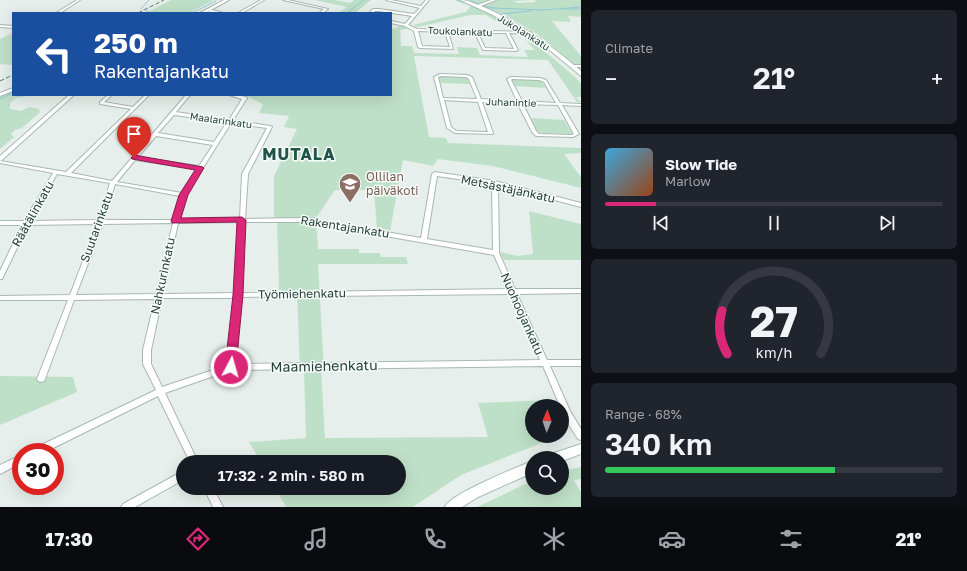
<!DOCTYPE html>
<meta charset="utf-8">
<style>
:root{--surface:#171b24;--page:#20242c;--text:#f1f3f6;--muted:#9ea1a6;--line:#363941;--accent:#db2777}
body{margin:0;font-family:"Golos Text",sans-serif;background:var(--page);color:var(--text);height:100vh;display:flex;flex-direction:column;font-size:15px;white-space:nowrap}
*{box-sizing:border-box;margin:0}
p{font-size:13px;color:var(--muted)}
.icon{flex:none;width:22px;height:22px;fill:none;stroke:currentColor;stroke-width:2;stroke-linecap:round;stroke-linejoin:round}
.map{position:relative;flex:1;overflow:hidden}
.drawer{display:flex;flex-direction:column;gap:10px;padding:10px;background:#0d0f14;width:386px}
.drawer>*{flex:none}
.banner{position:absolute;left:12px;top:12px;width:380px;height:84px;border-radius:0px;box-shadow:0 4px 16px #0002;background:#1a4fa0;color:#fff;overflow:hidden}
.needle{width:26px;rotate:2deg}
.buttons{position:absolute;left:525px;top:399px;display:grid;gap:8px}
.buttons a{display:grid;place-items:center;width:44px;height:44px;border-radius:50%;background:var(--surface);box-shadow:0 4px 16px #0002;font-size:20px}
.speed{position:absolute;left:12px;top:443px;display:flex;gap:8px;font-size:20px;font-weight:700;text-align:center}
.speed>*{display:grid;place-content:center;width:52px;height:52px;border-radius:50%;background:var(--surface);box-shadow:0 4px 16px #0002;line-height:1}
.speed .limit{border:6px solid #d22;background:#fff;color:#111}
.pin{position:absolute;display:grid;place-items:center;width:34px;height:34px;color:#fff;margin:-41px -17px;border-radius:50% 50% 50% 0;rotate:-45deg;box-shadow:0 0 4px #0007}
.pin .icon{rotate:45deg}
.me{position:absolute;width:44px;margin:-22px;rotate:6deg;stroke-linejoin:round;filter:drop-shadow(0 0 3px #0008)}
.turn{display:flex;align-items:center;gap:14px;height:84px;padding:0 16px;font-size:18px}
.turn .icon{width:52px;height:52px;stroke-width:2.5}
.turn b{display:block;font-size:28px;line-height:34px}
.big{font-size:30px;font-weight:600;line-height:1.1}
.drawer .tile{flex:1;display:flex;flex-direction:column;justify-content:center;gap:6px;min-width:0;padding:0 14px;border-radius:6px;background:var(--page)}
.drawer .dial{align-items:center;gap:0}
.dial svg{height:104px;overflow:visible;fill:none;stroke:var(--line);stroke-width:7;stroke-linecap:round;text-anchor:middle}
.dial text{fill:var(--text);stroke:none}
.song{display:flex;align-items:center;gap:12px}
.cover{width:48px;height:48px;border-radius:6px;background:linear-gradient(135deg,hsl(200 70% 55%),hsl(20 70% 35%))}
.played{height:4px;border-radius:2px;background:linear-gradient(90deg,var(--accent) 15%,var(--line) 15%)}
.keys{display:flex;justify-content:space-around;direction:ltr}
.heat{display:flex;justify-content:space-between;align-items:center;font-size:22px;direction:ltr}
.charge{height:6px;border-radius:3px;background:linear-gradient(90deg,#34c759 68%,var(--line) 0)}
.trip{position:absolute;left:176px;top:455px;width:230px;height:40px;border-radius:20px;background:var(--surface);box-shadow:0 4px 16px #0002;font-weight:600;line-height:40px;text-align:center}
.tabs{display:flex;height:64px;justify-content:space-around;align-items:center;background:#090b0e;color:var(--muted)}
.tabs .icon{width:28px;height:28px}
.tabs .on{color:var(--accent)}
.tabs b{font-size:18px;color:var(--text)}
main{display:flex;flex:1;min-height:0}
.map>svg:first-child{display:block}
.green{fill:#bfe0c8}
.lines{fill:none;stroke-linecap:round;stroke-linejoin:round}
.stream{stroke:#8ec9d4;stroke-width:1}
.minor-casing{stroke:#a8b8b2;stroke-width:2}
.tertiary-casing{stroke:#a8b8b2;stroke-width:2}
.secondary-casing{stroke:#a4bbb3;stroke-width:2}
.minor{fill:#fff;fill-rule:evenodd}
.tertiary{fill:#fff;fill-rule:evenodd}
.secondary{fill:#fff;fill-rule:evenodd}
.rail{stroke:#5f7d75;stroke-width:1;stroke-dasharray:4.5 2;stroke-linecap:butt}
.route{fill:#db2777;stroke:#8e194d}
.labels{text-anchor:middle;stroke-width:3;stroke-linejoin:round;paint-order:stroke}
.far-street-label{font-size:10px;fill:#24423a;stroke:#f7fbf9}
.education-label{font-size:12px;fill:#785e54;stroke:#f7fbf9;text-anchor:start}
.street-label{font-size:12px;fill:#24423a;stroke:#f7fbf9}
.near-street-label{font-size:14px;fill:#24423a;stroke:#f7fbf9}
.district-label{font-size:16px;font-weight:bold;letter-spacing:1px;fill:#1f5548;stroke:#f7fbf9}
</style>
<main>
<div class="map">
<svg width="581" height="507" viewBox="0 0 581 507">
<rect width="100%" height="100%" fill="#e6efeb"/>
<g class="green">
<polygon points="171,0 214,0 189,13 146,13"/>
<polygon points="315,0 335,0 350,3 354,0 371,0 355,13 339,13 347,7"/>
<polygon points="467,0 532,0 514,1 517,3 536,2 535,0 581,0 581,17 568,16 571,22 552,21 581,56 581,64 574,64 537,34 505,15"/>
<polygon points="471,6 505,21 520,30 516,31 504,23 499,23 486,15 470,15 418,27 413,25 466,12"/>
<polygon points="400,25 411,28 400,30 401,46 412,46 414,53 459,54 457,47 477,48 480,55 528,57 524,50 535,50 521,35 527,36 575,77 581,84 581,97 576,97 581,102 577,102 548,60 414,56 429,137 446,138 448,143 581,148 581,153 564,154 581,177 581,188 493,166 438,159 433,166 403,160 390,231 377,229 374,190 335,190 316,218 318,249 359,249 359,253 380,253 381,257 406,257 408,264 318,264 324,370 321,370 325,438 488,437 478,403 553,400 556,406 532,406 532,436 559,436 461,475 413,507 286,507 275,488 399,488 399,462 261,462 249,442 306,438 304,370 300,370 297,292 279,292 277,218 274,218 274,176 297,129 284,127 289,116 259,113 263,104 244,95 391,95 391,28 395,29"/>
<polygon points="13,33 13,65 0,64 0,39"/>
<polygon points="442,76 465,77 469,79 470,84 440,83 439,78"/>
<polygon points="514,79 540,80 546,88 515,86 512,80"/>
<polygon points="13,91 13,95 33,95 16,98 10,103 10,109 21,111 30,107 39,109 40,112 22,128 15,130 11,134 14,137 0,149 0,97"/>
<polygon points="531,118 564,120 572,133 571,134 541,133 536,131"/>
<polygon points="529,211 581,224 581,260 504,260 500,252 518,256 533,254"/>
<polygon points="0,376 73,377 77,392 0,425"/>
<polygon points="581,467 581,479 574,480 581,492 581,507 477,507 532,481 532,488 562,488 562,471"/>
</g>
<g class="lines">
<g class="stream">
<polyline points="456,0 464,3"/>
<polyline points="471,1 478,4"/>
<polyline points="484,6 493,8"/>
<polyline points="493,8 543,10 581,7"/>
<polyline points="141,9 149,0"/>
<polyline points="565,9 581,9"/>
<polyline points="348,12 364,0"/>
<polyline points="145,13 148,12 146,10"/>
<polyline points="192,13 216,1"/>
<polyline points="501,14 531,11"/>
<polyline points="0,99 13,93"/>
</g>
<g class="minor-casing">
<g id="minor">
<polygon points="77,0 80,0 60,13 56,13"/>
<polygon points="261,0 264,0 242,13 238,13"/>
<polygon points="283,0 288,0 328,9 323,13 319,13 324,9"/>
<path d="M386 0H391L421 6 426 0H429L408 25 417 29 530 32 532 33 530 34 509 33 518 50 516 51 483 50 475 33 448 32 453 49 420 48 418 47 414 31 405 26 391 23V21L405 24 412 16 379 11H375L373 13H369L373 9H379L414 14 420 8ZM418 31 445 32 450 47 422 46ZM478 33H506L514 49 485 48Z"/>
<polygon points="207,9 221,12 222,13 216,13 206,11"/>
<polygon points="0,25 13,26 13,28 0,27"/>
<path d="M440 74 467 75 472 77 481 99 517 101 507 79 511 77 540 78 546 80 560 103 581 104V106L562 105 579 134 573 137 536 136 532 132 518 104 482 102 493 133V134L455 133 447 128 434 77ZM441 76 466 77 469 79 477 99 443 98 438 77ZM512 79 539 80 544 82 556 103 522 101 511 80ZM444 100 478 102 488 132 456 131 451 127ZM523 104 558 105 574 134 572 135 539 134 536 131Z"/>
<polygon points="13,88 13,91 0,96 0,93"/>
<path d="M108 95H112L104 102 133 107 145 95H149L71 173 112 181 186 95H190L176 112 229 120 242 99 229 95H237L246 97 247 98 233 120 270 126 272 127 248 174 245 219 305 218 421 238 432 174 435 172 495 181 581 203V207L498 185 499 253 515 289H581V293L517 294 547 360H581V366H550L570 411 581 429V440L578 439C572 429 562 417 562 406H560L543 366 231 370 165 393 198 462H190L158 396 45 452H32L33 449 156 390 143 364V350L155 299 74 300 45 379 44 381 41 382 38 381 37 379 68 300H0V296L70 295 97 224 28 225 3 277 2 279H0V271L22 225H0V221H24L53 173 0 163V161L66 172 131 109 100 104V102ZM174 115 227 122 214 142 158 133ZM231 123 267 128 242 174 240 219H179L186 195ZM156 136 213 145 199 166 138 157ZM135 160 197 169 182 193 117 182ZM57 174 110 183 98 220 30 221ZM437 176 492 184 493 250 427 239ZM115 184 180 196 174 220H104ZM239 222 235 293 163 294 178 223ZM245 222H305L494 255 509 289 241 293ZM173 223 156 294 76 295 103 224ZM511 294 540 360 235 364 241 297ZM162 298H234L228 365 162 387 151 364V350Z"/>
<polygon points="21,455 21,463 0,474 0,465"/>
<polygon points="183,471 183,480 135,507 121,507 123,504"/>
<polygon points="204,488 213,488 223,507 213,507"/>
</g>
</g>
<g class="tertiary-casing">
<g id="tertiary">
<polygon points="224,0 229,0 205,13 200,13"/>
<polygon points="491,0 496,0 478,7 475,6"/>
<polygon points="571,65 581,65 581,67 573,67 571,66"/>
<polygon points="69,95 74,95 2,160 0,161 0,156"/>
</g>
</g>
<g class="secondary-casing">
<g id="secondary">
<path d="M460 0C469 0 478 5 486 8 521 24 552 46 581 71V76L552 52 523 32 493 15Z"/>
<polygon points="581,444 581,454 562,461 562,458 549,458 551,454"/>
<path d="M532 461V473L478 497 462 507H445C450 494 516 468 532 461Z"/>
</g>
</g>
<use href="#minor" class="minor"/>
<use href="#tertiary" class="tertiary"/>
<use href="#secondary" class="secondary"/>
<g class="rail">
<polyline points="138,13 164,0"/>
<polyline points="0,81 13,75"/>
</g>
</g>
<polygon class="route" points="134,155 203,167 204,168 188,195 181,218 242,217 246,220 243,295 236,367 235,371 231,372 227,371 225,367 233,295 237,222 172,223 171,221 179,195 195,170 132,159 131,158"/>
<defs>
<g id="school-pin" transform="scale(1.15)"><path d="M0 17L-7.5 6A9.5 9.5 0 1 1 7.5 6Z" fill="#8d6e63" stroke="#f7fbf9"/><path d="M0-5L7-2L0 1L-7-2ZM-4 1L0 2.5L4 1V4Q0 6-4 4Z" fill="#fff"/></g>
</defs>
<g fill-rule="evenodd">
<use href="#school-pin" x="350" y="184"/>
</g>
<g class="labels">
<g class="far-street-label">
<text transform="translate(460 31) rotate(2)" y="4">Toukolankatu</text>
<text transform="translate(524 32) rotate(32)" y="4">Jukolankatu</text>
<text transform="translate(511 102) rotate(2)" y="4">Juhanintie</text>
<text transform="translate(221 120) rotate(8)" y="4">Maalarinkatu</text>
</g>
<g class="education-label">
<text x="366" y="181">Ollilan<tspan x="366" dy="14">päiväkoti</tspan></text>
</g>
<g class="street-label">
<text transform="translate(508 189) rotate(12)" y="4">Metsästäjänkatu</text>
<text transform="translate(33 214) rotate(-61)" y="4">Räätälinkatu</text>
<text transform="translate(97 227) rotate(-70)" y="4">Suutarinkatu</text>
<text transform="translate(345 227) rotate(9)" y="4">Rakentajankatu</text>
<text transform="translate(163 276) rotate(-78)" y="4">Nahkurinkatu</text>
<text transform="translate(302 294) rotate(-1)" y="4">Työmiehenkatu</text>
<text transform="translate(522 314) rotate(66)" y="4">Nuohoojankatu</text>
</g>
<g class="near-street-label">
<text transform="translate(324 366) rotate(-1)" y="5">Maamiehenkatu</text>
</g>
<g class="district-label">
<text x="299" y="160">MUTALA</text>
</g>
</g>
</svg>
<div class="buttons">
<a><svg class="needle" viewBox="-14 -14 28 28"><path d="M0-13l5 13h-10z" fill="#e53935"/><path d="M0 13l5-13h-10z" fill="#9ea1a6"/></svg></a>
<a><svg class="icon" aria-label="search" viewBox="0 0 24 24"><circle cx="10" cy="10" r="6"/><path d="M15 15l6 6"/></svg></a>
</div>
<div class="speed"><div class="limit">30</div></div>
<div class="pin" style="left:134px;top:158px;background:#d93025"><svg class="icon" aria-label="arrive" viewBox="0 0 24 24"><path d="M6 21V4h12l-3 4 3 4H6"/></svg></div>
<svg class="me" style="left:231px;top:367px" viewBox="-20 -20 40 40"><circle r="17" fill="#db2777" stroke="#fff" stroke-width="3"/><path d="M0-11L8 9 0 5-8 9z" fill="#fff"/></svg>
<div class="trip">17:32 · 2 min · 580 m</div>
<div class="banner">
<div class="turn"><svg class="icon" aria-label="left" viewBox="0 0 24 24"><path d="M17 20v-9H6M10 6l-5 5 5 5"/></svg><div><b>250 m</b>Rakentajankatu</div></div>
</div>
</div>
<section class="drawer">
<div class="tile"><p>Climate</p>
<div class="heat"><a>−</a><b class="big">21°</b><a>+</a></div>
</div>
<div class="tile">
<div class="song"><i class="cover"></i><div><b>Slow Tide</b><p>Marlow</p></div></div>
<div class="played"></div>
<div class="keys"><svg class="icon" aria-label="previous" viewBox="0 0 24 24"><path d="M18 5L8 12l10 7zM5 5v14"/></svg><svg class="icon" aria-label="pause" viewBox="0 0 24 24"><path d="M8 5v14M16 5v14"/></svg><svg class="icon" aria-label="next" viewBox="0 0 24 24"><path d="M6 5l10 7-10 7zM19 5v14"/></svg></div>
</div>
<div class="tile dial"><svg viewBox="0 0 100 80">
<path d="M14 69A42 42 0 1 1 86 69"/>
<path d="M14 69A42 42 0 0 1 10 36" stroke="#db2777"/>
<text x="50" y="56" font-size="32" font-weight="700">27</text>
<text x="50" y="72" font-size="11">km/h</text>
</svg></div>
<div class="tile"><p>Range · 68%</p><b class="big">340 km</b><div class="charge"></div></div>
</section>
</main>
<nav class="tabs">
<b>17:30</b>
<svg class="icon on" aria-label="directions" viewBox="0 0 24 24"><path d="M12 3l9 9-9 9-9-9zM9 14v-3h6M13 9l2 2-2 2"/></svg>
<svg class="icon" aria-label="music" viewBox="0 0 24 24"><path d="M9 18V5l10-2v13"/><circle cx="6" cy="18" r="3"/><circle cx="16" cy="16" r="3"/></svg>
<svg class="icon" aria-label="phone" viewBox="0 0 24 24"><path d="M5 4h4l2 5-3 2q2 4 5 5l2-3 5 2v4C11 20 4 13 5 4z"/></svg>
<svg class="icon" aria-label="climate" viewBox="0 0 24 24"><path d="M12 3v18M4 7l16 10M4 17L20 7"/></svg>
<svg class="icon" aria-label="car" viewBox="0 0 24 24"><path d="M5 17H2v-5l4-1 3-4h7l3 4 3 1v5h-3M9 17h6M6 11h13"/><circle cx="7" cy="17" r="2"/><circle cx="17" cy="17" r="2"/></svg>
<svg class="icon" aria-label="filters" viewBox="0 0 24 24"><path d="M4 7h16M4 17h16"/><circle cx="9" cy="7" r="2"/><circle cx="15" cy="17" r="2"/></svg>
<b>21°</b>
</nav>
